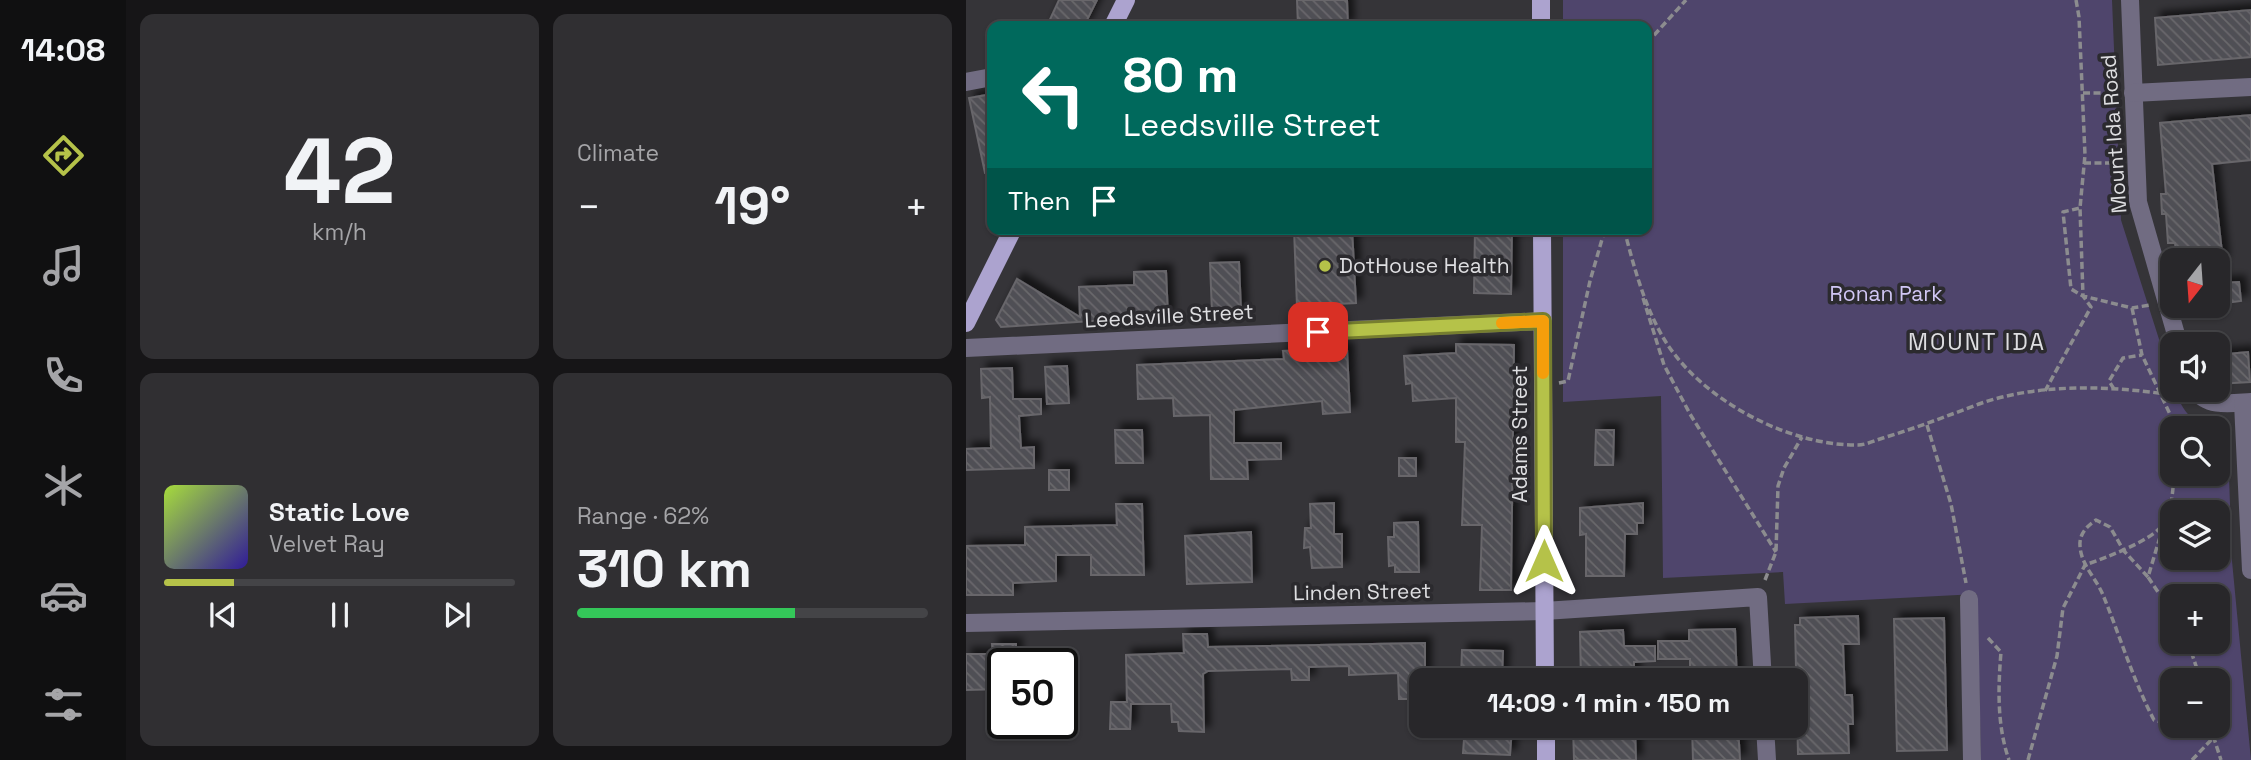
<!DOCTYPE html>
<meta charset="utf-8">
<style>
:root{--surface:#28272a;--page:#302f32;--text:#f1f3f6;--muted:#a5a5a8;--line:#444447;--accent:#b5c249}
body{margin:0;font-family:"Space Grotesk",sans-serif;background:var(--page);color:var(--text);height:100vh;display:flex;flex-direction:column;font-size:26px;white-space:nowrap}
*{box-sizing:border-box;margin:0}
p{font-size:23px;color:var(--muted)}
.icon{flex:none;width:38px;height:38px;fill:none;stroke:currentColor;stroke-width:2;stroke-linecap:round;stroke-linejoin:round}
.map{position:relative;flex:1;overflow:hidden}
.details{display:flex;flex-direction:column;gap:14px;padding:14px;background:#161517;width:840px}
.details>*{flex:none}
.hud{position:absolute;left:21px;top:21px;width:665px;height:214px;border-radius:14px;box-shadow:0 2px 5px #0004,0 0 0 2px var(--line);background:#00695c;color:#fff;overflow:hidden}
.needle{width:46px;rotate:197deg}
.fabs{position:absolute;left:1194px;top:248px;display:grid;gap:14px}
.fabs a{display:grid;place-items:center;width:70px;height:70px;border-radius:14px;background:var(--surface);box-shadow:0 2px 5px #0004,0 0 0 2px var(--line);font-size:35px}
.speed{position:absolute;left:21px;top:648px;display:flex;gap:14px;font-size:35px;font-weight:700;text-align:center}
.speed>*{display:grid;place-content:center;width:91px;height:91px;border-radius:50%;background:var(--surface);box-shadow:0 2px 5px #0004,0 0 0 2px var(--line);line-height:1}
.speed .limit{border:4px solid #111;border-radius:10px;background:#fff;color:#111}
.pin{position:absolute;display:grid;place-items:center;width:60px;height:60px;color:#fff;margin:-30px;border-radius:14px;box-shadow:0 4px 10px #0006}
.me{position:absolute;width:77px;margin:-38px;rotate:0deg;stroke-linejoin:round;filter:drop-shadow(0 0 5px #0008)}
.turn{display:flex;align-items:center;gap:24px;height:147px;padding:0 21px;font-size:32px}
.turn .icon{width:91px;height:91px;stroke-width:2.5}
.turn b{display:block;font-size:49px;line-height:60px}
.then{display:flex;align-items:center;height:66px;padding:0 21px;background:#0003;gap:14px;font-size:26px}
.big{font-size:52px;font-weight:700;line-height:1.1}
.details .card{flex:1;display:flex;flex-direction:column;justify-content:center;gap:10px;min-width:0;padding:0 24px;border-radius:14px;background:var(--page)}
.details .dial{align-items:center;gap:0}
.dial b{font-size:91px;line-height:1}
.song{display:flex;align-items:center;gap:21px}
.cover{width:84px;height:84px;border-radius:10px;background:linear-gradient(135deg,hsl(80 70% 55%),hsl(250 70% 35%))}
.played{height:7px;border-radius:4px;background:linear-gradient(90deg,var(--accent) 20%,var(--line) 20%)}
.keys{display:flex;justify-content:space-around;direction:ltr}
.heat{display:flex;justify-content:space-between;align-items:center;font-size:38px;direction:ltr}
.charge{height:10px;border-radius:5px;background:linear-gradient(90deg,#34c759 62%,var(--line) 0)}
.details .tiles{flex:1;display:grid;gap:14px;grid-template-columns:repeat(2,1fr)}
.trip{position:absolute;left:443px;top:668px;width:399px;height:70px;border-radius:14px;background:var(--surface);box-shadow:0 2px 5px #0004,0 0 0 2px var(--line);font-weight:700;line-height:70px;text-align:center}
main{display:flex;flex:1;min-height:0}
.tab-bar{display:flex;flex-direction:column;width:126px;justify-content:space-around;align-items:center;background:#101011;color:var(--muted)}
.tab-bar .icon{width:49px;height:49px}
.tab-bar .on{color:var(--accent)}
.tab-bar b{font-size:32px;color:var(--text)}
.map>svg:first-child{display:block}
.park{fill:#4f456c;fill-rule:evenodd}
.building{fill:url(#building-back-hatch);stroke:#67666b;stroke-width:2;filter:url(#shadow)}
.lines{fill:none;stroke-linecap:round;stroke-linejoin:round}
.path{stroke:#8c8c8f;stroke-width:3.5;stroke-dasharray:7 3.5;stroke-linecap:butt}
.minor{stroke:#716c82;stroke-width:18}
.major{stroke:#aca3cf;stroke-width:18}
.route-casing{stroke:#767e2f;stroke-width:18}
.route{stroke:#b5c249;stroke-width:12}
.slow{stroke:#f59e0b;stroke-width:12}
.poi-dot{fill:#b5c249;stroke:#2b2a2e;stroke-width:2.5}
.labels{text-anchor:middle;stroke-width:7;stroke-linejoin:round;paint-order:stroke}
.street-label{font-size:21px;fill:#dedee1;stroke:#2b2a2e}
.poi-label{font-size:21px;fill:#dedee1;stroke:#2b2a2e;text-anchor:start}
.park-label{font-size:21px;fill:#d1c7f5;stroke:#2b2a2e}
.neighbourhood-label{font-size:23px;letter-spacing:2px;fill:#dedee1;stroke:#2b2a2e}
</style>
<main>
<nav class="tab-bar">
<b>14:08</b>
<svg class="icon on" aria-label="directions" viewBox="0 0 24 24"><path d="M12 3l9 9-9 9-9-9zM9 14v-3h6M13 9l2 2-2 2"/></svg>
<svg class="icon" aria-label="music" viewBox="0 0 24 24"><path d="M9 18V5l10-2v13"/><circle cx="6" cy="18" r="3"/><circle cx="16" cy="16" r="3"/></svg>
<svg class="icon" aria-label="phone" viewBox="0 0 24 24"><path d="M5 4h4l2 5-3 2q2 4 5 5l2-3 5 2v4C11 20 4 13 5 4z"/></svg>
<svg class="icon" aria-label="climate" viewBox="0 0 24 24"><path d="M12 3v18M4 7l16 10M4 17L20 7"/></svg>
<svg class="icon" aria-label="car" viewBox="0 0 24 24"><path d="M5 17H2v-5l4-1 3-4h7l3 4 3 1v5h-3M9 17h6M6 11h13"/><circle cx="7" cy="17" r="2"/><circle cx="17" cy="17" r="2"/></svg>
<svg class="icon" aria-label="filters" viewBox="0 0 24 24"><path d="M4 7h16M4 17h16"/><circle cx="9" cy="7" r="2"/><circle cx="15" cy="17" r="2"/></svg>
</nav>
<section class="details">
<div class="tiles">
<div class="card dial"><b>42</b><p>km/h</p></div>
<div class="card"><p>Climate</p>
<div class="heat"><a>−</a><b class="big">19°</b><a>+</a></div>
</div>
<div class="card">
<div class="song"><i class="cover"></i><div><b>Static Love</b><p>Velvet Ray</p></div></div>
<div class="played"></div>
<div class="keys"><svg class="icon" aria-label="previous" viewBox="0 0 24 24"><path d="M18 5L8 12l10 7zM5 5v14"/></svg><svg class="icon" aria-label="pause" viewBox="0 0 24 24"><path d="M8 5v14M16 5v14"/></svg><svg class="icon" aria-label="next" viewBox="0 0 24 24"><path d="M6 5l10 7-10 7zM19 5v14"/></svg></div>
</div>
<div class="card"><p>Range · 62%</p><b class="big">310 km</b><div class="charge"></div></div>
</div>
</section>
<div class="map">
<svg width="1285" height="760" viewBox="0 0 1285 760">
<defs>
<pattern id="building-back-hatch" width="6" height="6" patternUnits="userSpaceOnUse" patternTransform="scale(1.75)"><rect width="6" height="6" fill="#504f54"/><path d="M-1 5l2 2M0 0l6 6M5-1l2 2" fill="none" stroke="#69686c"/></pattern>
<filter id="shadow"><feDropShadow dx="6" dy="-6" stdDeviation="3.5" flood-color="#0009"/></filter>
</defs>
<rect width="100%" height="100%" fill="#353438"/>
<path class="park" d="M597 0H1146L1155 220 1206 380V390H1209C1221 421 1228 424 1261 420L1266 561 1285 760H1015L1011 594 819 604 817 572 697 578 695 396 597 402V229H681V26H597ZM1206 429H1251V474H1206ZM1206 513H1251V558H1206ZM1206 597H1251V642H1206ZM1206 681H1251V726H1206Z"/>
<g class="building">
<polygon points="93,0 131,0 118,26 81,26"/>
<polygon points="331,0 381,0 382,26 332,26"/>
<polygon points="1285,10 1285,57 1192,65 1189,18"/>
<polygon points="26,94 26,172 19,173 3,98"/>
<polygon points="1285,115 1285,160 1246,164 1257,261 1211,261 1209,243 1202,243 1200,214 1196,214 1195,194 1200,194 1194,123"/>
<polygon points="328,229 386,229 390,303 331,306"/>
<polygon points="509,229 546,229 545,294 508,293"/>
<polygon points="273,262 275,311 246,312 244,263"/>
<polygon points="200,271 202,316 35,327 30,320 51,279 114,317 113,287 168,285 168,272"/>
<polygon points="1273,282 1275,301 1251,304 1251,283"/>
<polygon points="490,344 548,345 545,590 514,590 516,525 496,525 499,442 490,442 490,398 447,401 446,383 440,384 438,356 490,353"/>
<polygon points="381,349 384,412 357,414 356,401 268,410 268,443 315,443 315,459 281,460 282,479 245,479 244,415 208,416 207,398 172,399 171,365 318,359 317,351"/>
<polygon points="1282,352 1284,382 1251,384 1251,355"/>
<polygon points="101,366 103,403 81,404 79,367"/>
<polygon points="46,368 47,399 75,399 75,414 53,416 55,448 68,447 68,468 0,470 0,449 25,448 24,397 16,398 15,369"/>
<polygon points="149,430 176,430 177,463 150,463"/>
<polygon points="630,430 648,430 647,465 629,465"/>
<rect x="433" y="458" width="17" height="18"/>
<rect x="83" y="470" width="20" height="20"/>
<polygon points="368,503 368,534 376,534 376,567 346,568 344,547 338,548 339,528 345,528 344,504"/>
<polygon points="677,503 677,523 671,523 671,534 659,534 658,576 620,576 620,534 614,535 614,508"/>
<polygon points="150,504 176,504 178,575 125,575 125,555 90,555 90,581 47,583 47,595 0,595 0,546 59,545 59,527 151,525"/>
<polygon points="452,522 453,572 429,572 429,565 423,566 422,537 428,537 428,523"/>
<polygon points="285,532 286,582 221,584 219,536"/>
<polygon points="892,616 893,644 877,644 879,695 886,695 887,724 882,724 883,753 832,754 829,625 834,625 834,618"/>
<polygon points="978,618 981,750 931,751 928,619"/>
<polygon points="769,629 771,681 724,681 724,659 692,659 692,641 723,641 723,630"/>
<polygon points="657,630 658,646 689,646 689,661 668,662 668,681 615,681 614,632"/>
<polygon points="217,634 241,634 242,647 459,643 459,681 455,681 455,699 433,699 432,673 383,675 383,666 343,667 343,680 326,680 325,669 242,671 237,674 238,732 213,731 212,722 206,722 205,704 165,704 164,729 144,729 145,702 161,702 160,655 218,653"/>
<polygon points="26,644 50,644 50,663 37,663 37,689 0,690 0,654 27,654"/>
<polygon points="496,650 537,651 536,681 495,678"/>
<polygon points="499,726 546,727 544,755 497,753"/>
<polygon points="607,726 669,726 670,760 608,760"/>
<polygon points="726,726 772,726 774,760 727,760"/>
</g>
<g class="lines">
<g class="path">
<polyline points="1110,0 1113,17 1119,155 1114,208 1117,296 1166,308 1184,305"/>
<polyline points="681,43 720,0"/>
<polyline points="1117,93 1149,93"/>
<polyline points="1118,163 1151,163"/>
<path d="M658 229C668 267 678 305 698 339 734 399 822 446 892 445 900 445 910 440 917 438 950 428 981 416 1013 404 1075 382 1150 386 1213 396"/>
<polyline points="677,298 698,365 724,414 810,552"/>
<polyline points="1166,308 1176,355 1211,429"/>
<polyline points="593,383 602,381 624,281 639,229"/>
<polyline points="1148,389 1143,381 1157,358 1176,355"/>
<polyline points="1079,391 1125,307 1117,296 1105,289 1097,212 1114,208"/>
<polyline points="961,425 985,504 1000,583"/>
<polyline points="1197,527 1182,577 1206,613"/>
<path d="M1182 577 1158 551 1144 527 1130 520C1121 526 1113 534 1114 546 1115 565 1130 578 1137 595 1154 636 1167 680 1188 720L1206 725"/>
<polyline points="799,580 810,552 812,486 818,468 836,437"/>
<path d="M1022 638 1035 652C1032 688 1031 726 1043 760"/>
<polyline points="1222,642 1235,681"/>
<polyline points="1210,726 1214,726"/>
<polyline points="1244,726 1255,760"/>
<path d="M1062 760 1091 656 1097 608 1119 565C1138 558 1187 541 1198 523 1206 510 1207 489 1208 474"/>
<polyline points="1226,760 1247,738"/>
</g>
<g class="minor">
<polyline points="1164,0 1172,202 1213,345"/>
<polyline points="0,82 26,77"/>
<polyline points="1167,93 1285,87"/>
<polyline points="0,348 577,321"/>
<path d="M1230 390C1241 408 1267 403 1285 402"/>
<polyline points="1277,403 1285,570"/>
<polyline points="1003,599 1006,760"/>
<polyline points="0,623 578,611 792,597 797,681"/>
<polyline points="799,726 801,760"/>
</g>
<g class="major">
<polyline points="575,0 575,26"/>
<polyline points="147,26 160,0"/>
<polyline points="576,229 579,681"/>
<polyline points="0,323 47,229"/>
<polyline points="580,726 580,760"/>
</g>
</g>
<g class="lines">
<g class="route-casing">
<polyline id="route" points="352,332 577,321 578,561"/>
</g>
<use href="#route" class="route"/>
<polyline class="slow" points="536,323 577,321 577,373"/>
</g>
<circle class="poi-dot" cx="359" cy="266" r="7"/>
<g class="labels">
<g class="street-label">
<text transform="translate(1148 134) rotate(-94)" y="7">Mount Ida Road</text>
<text transform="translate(203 316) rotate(-3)" y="7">Leedsville Street</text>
<text transform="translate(554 434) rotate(-90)" y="7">Adams Street</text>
<text transform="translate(396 592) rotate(-1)" y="7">Linden Street</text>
</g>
<g class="poi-label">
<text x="373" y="273">DotHouse Health</text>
</g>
<g class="park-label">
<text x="920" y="301">Ronan Park</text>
</g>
<g class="neighbourhood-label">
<text x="1011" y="350">MOUNT IDA</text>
</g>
</g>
</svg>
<div class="fabs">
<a><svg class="needle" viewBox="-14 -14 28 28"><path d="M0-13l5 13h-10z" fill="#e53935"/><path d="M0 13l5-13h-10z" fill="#a5a5a8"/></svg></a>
<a><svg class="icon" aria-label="sound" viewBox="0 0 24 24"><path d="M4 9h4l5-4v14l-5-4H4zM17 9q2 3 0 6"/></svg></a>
<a><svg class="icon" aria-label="search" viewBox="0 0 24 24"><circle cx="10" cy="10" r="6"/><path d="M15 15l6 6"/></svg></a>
<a><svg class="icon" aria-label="layers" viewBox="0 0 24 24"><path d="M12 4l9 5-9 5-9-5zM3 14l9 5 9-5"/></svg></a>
<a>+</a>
<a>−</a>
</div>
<div class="speed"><div class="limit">50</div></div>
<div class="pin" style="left:352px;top:332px;background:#d93025"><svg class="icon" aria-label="arrive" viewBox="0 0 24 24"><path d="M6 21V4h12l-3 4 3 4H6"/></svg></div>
<svg class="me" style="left:578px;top:561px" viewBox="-20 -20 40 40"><path d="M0-17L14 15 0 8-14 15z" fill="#b5c249" stroke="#fff" stroke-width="4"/></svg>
<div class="trip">14:09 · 1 min · 150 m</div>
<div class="hud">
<div class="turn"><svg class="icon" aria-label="left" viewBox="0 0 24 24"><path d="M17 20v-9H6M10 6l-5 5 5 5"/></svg><div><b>80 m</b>Leedsville Street</div></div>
<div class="then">Then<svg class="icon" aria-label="arrive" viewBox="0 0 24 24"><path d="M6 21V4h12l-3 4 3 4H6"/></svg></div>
</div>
</div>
</main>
